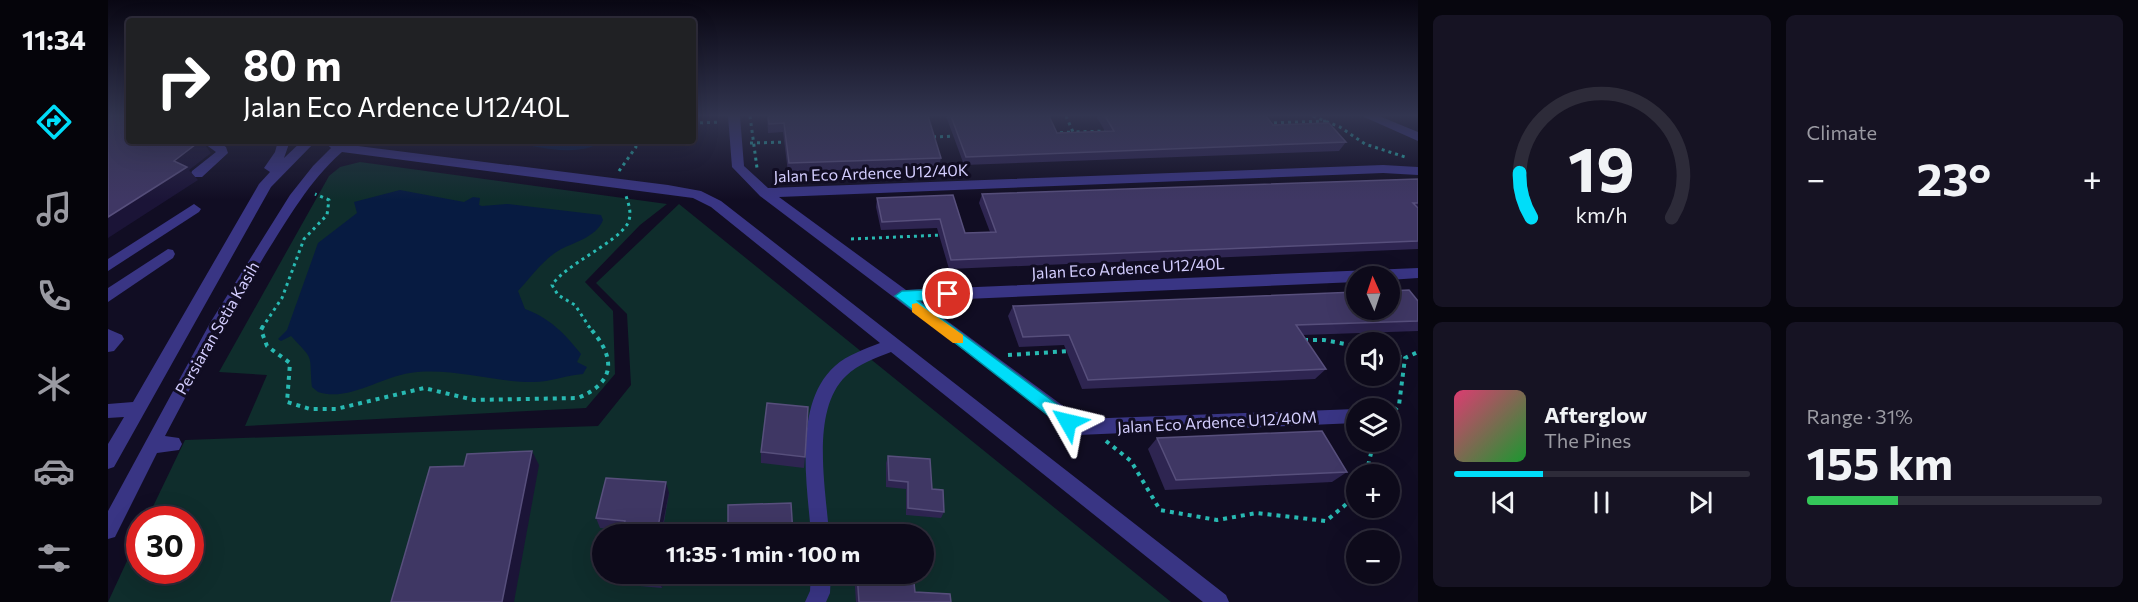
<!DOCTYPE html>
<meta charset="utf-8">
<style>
:root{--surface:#0d0a1a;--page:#161323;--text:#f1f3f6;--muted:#9a9aa2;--line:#2d2b39;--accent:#00ddf9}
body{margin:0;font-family:Commissioner,sans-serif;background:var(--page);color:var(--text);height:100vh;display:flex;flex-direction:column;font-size:22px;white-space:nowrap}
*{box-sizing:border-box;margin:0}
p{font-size:20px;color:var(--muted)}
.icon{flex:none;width:33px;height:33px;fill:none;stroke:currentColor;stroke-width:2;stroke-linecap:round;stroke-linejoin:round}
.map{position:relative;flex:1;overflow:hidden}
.side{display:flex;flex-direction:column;gap:15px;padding:15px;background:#07060e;width:720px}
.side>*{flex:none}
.hud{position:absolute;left:18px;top:18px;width:570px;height:126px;border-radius:6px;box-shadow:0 6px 24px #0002,0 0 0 2px var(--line);background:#202124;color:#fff;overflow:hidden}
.needle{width:39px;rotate:357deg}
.buttons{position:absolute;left:1238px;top:266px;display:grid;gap:12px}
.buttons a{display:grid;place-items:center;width:54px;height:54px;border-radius:50%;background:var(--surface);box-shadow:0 6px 24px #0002,0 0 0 2px var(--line);font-size:30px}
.speed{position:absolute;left:18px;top:506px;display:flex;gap:12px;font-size:30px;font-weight:700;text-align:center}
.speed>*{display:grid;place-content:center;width:78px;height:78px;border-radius:50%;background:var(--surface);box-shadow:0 6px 24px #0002,0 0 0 2px var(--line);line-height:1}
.speed .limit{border:9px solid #d22;background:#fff;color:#111}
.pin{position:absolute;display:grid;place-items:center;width:51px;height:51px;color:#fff;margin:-26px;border:3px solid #fff;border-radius:50%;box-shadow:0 2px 6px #0007}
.me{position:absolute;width:66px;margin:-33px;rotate:307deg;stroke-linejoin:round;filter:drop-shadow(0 0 4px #0008)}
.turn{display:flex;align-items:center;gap:21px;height:126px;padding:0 18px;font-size:27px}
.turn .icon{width:78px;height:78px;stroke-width:2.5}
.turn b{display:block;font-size:42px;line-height:51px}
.big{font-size:45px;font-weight:700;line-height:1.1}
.side .widget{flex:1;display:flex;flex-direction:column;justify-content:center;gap:9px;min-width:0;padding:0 21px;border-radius:9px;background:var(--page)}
.side .dial{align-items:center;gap:0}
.dial svg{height:156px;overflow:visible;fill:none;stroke:var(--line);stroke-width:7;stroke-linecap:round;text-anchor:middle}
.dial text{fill:var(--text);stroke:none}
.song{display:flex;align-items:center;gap:18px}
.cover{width:72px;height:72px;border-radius:9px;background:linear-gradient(135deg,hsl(340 70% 55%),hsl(130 70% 35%))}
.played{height:6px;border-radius:3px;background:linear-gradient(90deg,var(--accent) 30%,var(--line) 30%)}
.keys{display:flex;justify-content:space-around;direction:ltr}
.heat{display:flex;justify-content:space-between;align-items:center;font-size:33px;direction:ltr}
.charge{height:9px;border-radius:4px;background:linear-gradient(90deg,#34c759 31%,var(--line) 0)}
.side .tiles{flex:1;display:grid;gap:15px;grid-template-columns:repeat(2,1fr)}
.trip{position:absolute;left:484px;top:524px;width:342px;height:60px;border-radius:30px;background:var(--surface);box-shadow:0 6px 24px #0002,0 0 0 2px var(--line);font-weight:700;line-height:60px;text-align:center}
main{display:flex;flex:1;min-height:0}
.menu{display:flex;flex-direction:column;width:108px;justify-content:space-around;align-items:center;background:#05040a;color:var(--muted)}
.menu .icon{width:42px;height:42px}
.menu .current{color:var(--accent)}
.menu b{font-size:27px;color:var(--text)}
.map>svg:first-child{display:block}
.green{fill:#0f2d2c;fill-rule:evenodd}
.water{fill:#071b41}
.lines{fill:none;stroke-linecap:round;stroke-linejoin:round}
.path-far1{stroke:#28b9b2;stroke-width:3;stroke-dasharray:3 4;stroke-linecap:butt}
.path{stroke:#28b9b2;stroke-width:4;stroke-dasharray:4 5;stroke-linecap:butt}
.minor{fill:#393584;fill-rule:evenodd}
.wall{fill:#2e2551}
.shaded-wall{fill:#1b1437}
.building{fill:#3f3764;stroke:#574f7c;stroke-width:1.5}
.route{fill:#00ddf9;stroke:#0090a2;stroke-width:1.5}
.slow{fill:#f59e0b}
.labels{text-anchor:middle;stroke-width:6;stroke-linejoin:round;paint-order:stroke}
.street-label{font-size:16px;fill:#d4ceff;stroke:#110d23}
</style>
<main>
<nav class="menu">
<b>11:34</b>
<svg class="icon current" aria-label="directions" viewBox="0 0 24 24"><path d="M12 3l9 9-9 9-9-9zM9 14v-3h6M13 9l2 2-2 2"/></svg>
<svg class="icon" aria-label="music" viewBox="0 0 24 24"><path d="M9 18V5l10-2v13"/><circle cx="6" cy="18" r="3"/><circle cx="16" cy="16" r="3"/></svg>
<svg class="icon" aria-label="phone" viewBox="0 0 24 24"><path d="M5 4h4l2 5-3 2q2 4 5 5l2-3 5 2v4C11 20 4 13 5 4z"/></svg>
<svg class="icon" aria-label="climate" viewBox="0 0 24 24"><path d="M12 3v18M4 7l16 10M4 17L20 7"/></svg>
<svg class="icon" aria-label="car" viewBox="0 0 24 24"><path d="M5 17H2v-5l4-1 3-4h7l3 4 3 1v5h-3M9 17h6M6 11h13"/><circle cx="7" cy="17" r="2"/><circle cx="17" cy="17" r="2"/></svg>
<svg class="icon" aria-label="filters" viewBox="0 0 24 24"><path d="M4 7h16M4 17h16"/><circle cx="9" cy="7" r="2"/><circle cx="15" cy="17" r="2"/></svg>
</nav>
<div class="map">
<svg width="1310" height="602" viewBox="0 0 1310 602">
<rect width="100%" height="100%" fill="#110d23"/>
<g class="green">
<polygon points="252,162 559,204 532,225 477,282 505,311 507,374 478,408 137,426 159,375 111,372 221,176 232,167"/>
<path d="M571 204 1063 602H0L31 535 32 570H82V519H39L77 440 490 426 523 385 519 314 488 283ZM495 534H816V573H495Z"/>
</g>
<g class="water">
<path d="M397 141H495C469 159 427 146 397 141Z"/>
<path d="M292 190 356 202 365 197 372 198 371 205 374 206 399 204 493 215 495 220C488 238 465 242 450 251 435 260 422 278 410 291L417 309C442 318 457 334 473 354L469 362 479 367 475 374C458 375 443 382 425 382 384 382 343 367 302 373 273 377 240 402 210 392L204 387C201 352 207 362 183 336L173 341 170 339 179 330 210 243 249 213 246 202Z"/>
</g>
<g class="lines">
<g class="path-far1">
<polyline points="642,116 649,168"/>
<polyline points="958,116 965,132 1000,131"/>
<polyline points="1205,116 1232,127 1257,144 1297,157"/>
<polyline points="585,123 613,122"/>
<polyline points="1159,123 1220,121"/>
<polyline points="945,133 965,132 967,135"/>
<polyline points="825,137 848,136"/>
<polyline points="642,143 680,142"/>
<polyline points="511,171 528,147 526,141"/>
<polyline points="743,239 835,235"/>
<polyline points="1011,258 1019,274"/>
<polyline points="154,328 174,298 196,239 219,215 221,200 207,194"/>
<path d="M482 328 467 305 450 295 444 285C458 264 509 243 520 223 524 214 521 205 518 196"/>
</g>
<g class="path">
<path d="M155 326 153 330 159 346 182 363 179 402 202 409H228L316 388 366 400 470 398C511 381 506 354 480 326"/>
<polyline points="1196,340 1216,340 1248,346"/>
<polyline points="1281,354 1297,358"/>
<polyline points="900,355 962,351"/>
<polyline points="1281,418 1291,405 1297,358 1310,352"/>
<polyline points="998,441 1023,461 1052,510 1109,520 1149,513 1218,521 1248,496"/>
<polyline points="1258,474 1266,441"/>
</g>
<g class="minor">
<polygon points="620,116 632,116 636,166 660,188 1275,165 1310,167 1310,175 1275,173 671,197 798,290 1310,268 1310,278 1281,280 1281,276 1248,276 1248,282 812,301 973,419 1248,409 1248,423 970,435 964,432 652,196 624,167"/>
<polygon points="1254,116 1271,116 1310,132 1310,141"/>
<polygon points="93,141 108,141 118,147 120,153 94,177 84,177 83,174 84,171 108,152"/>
<polygon points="170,141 182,141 176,158 194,141 208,141 163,187 6,467 0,469 0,444 16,417 0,418 0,404 25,402 151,184 162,172 156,168 167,152"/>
<path d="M215 141H242V145L560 185 593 191 613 201 1118 595 1121 602H1095L783 352C768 358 750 364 738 376 702 410 718 489 721 534H703C699 484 685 403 727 366 739 355 757 349 772 343L603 207 585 198 234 152C201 181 180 219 157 255 122 314 89 375 57 436L71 438 74 444 71 450 49 453 7 537 0 539V511L102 323 182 195 205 166 223 148Z"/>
<polygon points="86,204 93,209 91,212 0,271 0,259"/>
<polygon points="60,249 65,250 67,254 65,258 0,302 0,288"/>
<polygon points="0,329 14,335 16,339 6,351 0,352"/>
<polygon points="703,573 723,573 722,593 718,602 697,602 702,591"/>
</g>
</g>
<g class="wall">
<polygon points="659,116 820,116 833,158 831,166 680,172 675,132 660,133"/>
<polygon points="838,116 941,116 949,133 997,131 988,116 1158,116 1165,125 1238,142 1231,151 856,165"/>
<polygon points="1310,179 1310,249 841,269 829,228 773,230 768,207 769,198 845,195 857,233 882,232 871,203 874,194"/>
<polygon points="1310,301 1310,331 1194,335 1218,369 1207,379 974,389 956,345 911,347 900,316 905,306"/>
<polygon points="1049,438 1239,472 1224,482 1057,490 1040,449"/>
<polygon points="653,452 697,457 696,468 653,463"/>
<polygon points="780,456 824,489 836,512 833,518 798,515 798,489 778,487 778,463"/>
<polygon points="561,493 554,534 492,528 488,518"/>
<polygon points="556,573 554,588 510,584 505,576"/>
<polygon points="746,573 805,573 807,592 843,602 748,602"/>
</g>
<g class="shaded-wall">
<polygon points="92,141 94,141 103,153 81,170 90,180 0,238 0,217 66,161"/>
<polygon points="424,451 431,465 406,602 394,602"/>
<polygon points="558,482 561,493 553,534 549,534"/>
<polygon points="552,573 556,573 554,588 551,580"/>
</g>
<g class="building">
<polygon points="0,116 21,116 21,141 92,141 66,161 79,167 0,217"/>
<polygon points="660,116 820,116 833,158 681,163 676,123 661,124"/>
<polygon points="843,116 941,116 949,133 1006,131 997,116 1158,116 1165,125 1221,123 1238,142 858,157"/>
<polygon points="1310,179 1310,203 1305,203 1310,208 1310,241 843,260 832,219 774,222 769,198 845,195 857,233 888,232 874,194"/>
<polygon points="1301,290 1310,301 1310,321 1188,325 1218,369 980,380 961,335 915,337 905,306 1248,292 1248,309 1281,309 1281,291"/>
<polygon points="659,403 700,407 697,457 653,452"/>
<polygon points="1214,431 1239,472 1068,480 1049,438"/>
<polygon points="424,451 394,602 283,602 322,467 356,466 359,454"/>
<polygon points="780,456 822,459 824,489 835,490 836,512 800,508 800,482 781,480"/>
<polygon points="498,478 558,482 549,533 559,534 514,534 517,521 488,518"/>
<polygon points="683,503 685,534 620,534 620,505"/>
<polygon points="506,573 552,573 551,580 505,576"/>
<polygon points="749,573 805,573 807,592 842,594 843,602 751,602"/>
</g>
<linearGradient id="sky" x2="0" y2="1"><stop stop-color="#090713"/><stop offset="0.58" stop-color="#323550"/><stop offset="1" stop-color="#323550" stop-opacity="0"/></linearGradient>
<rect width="1310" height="200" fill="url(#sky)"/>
<polygon class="route" points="840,289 845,291 845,298 810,301 966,417 968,422 966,427 955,427 787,296 794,291"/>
<polygon class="slow" points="809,303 855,335 855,343 845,343 804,312 804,304"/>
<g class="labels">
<g class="street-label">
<text transform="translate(763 173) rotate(-2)" y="6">Jalan Eco Ardence U12/40K</text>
<text transform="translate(1020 268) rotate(-3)" y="6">Jalan Eco Ardence U12/40L</text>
<text transform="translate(109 328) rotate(-60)" y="6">Persiaran Setia Kasih</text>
<text transform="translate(1109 422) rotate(-3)" y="6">Jalan Eco Ardence U12/40M</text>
</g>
</g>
</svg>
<div class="buttons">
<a><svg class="needle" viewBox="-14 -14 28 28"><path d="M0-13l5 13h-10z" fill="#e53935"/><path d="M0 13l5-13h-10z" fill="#9a9aa2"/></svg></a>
<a><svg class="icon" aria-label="sound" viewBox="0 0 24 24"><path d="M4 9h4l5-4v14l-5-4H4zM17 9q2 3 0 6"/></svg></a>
<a><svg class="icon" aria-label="layers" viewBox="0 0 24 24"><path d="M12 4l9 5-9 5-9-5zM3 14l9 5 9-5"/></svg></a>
<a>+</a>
<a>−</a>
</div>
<div class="speed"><div class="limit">30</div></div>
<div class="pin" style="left:840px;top:294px;background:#d93025"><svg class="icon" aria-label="arrive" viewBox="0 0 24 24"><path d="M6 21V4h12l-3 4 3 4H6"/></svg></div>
<svg class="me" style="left:960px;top:422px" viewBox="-20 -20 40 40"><path d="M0-17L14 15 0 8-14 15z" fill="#00ddf9" stroke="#fff" stroke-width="4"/></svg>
<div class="trip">11:35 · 1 min · 100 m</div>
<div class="hud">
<div class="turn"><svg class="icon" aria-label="right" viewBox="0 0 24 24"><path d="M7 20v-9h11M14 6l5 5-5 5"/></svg><div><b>80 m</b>Jalan Eco Ardence U12/40L</div></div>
</div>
</div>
<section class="side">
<div class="tiles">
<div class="widget dial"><svg viewBox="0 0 100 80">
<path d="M14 69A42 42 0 1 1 86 69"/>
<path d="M14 69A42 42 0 0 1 8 46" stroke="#00ddf9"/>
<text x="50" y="56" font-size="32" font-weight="700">19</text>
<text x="50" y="72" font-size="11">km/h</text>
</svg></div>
<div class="widget"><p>Climate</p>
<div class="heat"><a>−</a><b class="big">23°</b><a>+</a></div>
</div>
<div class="widget">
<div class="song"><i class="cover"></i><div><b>Afterglow</b><p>The Pines</p></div></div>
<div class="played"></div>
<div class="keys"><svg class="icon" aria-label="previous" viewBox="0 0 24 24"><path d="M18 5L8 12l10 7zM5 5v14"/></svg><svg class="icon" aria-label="pause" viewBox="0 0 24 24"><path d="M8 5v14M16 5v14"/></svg><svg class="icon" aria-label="next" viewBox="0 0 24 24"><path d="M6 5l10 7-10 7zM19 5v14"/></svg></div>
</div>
<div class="widget"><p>Range · 31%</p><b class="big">155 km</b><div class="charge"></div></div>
</div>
</section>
</main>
